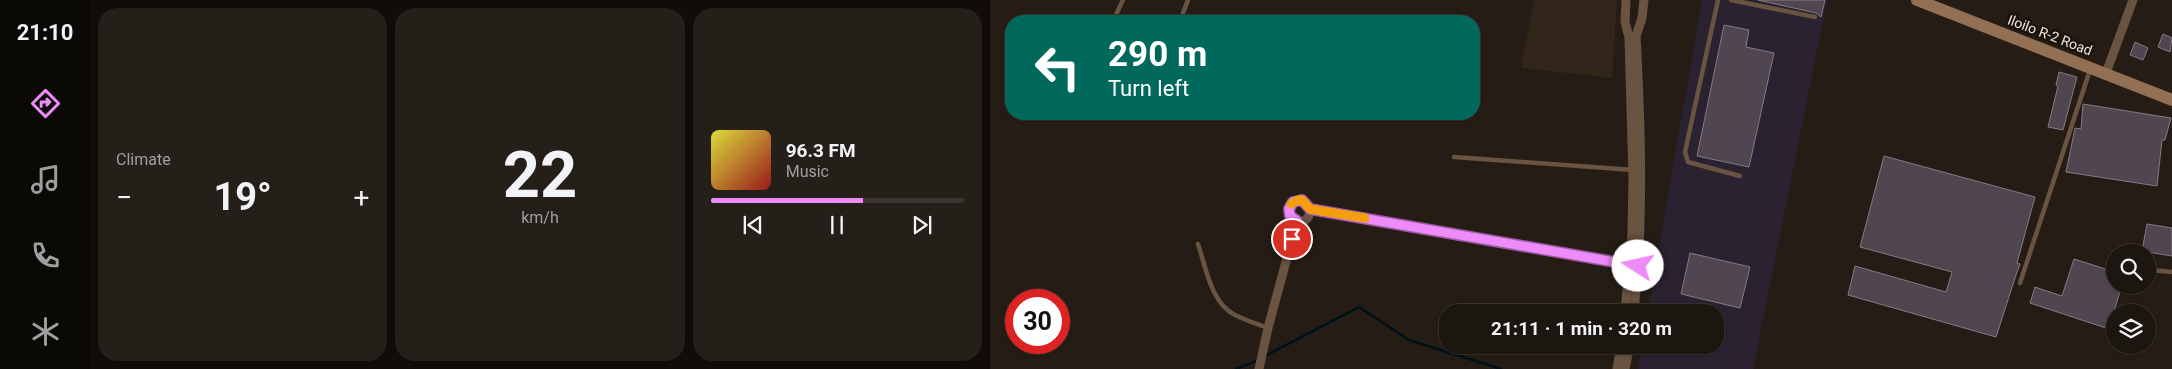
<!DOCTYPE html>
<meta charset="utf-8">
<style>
:root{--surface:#1c1610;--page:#251f19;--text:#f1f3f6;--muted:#a09f9f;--line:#3a3530;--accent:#ee8bf8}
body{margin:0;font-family:Roboto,sans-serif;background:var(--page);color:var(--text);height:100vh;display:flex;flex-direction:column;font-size:19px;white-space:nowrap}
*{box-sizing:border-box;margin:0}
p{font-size:16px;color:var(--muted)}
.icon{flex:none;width:28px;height:28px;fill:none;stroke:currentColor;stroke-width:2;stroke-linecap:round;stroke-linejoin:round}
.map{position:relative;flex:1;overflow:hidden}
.details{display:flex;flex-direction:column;gap:8px;padding:8px;background:#0f0c09;width:900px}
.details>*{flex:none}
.banner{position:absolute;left:15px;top:15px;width:475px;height:105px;border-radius:20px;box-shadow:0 1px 4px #0004,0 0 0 1px var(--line);background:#00695c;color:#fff;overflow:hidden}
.tools{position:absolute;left:1116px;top:244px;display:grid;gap:10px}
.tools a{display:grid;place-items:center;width:50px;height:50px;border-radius:50%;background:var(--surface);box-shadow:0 1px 4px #0004,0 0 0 1px var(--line);font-size:25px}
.speed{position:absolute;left:15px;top:289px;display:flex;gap:10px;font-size:25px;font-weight:700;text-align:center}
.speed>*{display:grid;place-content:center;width:65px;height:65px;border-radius:50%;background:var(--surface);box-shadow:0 1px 4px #0004,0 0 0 1px var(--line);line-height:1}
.speed .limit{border:8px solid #d22;background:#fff;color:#111}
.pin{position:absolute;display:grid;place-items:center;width:42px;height:42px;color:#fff;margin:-21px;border:2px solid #fff;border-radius:50%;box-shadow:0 1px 5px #0007}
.me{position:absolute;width:55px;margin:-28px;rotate:280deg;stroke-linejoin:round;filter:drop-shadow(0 0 4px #0008)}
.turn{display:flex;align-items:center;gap:18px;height:105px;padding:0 20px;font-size:22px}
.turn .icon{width:65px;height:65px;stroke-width:2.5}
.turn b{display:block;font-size:35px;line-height:42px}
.big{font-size:38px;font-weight:700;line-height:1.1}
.details .card{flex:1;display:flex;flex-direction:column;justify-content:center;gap:8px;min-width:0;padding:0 18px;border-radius:20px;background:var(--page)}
.details .dial{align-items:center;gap:0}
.dial b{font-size:65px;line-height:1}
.song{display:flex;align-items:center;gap:15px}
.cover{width:60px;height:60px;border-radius:8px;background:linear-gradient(135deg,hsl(60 70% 55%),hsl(0 70% 35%))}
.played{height:5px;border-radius:2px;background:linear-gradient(90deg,var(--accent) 60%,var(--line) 60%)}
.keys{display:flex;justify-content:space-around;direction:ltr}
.heat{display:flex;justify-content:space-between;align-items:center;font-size:28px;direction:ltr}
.details .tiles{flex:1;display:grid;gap:8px;grid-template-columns:repeat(3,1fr)}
.trip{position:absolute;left:449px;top:304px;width:285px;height:50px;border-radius:20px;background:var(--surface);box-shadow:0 1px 4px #0004,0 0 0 1px var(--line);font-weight:700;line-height:50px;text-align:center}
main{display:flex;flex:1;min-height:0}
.tab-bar{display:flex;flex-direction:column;width:90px;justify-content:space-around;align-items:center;background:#0b0906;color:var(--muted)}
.tab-bar .icon{width:35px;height:35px}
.tab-bar .on{color:var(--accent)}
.tab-bar b{font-size:22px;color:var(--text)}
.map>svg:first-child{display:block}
.built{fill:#322519}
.industrial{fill:#2a2231}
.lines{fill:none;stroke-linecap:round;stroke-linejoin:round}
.stream{stroke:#001017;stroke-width:2.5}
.building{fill:#50464f;stroke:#847a83}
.service{stroke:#695341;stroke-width:4.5}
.minor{stroke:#695341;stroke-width:9}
.secondary{stroke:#937054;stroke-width:12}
.route-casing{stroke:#9b5aa1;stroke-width:12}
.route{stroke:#ee8bf8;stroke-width:9}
.slow{stroke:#f59e0b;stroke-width:9}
.labels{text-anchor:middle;stroke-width:5;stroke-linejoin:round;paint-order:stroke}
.street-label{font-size:14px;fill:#ebe5e0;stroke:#1c140c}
</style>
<main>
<nav class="tab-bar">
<b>21:10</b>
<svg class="icon on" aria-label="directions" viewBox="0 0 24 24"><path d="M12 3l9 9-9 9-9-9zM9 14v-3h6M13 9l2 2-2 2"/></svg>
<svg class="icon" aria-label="music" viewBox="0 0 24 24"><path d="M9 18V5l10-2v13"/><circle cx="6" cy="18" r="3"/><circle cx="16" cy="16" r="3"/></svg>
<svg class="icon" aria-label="phone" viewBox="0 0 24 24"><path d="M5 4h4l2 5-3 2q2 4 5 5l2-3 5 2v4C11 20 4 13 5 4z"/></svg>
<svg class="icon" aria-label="climate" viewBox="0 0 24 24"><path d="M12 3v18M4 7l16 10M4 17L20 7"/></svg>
</nav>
<section class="details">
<div class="tiles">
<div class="card"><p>Climate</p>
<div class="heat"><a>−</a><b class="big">19°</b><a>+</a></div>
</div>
<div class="card dial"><b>22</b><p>km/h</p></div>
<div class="card">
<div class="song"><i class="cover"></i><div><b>96.3 FM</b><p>Music</p></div></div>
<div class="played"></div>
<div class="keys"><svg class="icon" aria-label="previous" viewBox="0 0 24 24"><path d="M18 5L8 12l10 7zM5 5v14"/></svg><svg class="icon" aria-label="pause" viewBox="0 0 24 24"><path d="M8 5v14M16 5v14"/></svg><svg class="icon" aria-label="next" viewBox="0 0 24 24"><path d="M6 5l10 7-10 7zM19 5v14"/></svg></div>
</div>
</div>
</section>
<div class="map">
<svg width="1182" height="369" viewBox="0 0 1182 369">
<rect width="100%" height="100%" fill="#251d15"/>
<polygon class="built" points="544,0 627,0 622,78 531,68"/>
<polygon class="industrial" points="712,0 837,0 763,369 648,369 652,345 725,345 725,312 658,312"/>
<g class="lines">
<g class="stream">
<polyline points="275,356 369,307 419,340 511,369"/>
<polyline points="246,369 268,360"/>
</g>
</g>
<g class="building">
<polygon points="768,0 835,0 831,17 826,13"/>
<polygon points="734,25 759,30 756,47 784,53 759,167 707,156"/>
<polygon points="1173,34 1182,38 1180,52 1168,47"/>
<polygon points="1145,42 1158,48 1153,60 1140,55"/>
<polygon points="1069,72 1087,77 1073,130 1058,127 1068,86 1066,85"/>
<polygon points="1093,104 1181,118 1175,140 1172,140 1167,186 1076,172 1085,128 1091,129"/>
<polygon points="894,156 1045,197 1027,263 1030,264 1026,275 1006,337 858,295 865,266 956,292 962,272 870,247"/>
<polygon points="1157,224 1182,228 1182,256 1152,251"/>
<polygon points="700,253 760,267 750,308 691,294"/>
<polygon points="1084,259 1125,272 1125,285 1132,285 1125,308 1125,331 1040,303 1045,287 1072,296"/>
</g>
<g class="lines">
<g class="service">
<polyline points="728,0 695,152 698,162 750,176"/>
<polyline points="741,0 825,17"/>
<polyline points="123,21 133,0"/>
<polyline points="190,21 198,0"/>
<polyline points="464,157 643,170"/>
<path d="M208 244C216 268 221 303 245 315 255 320 267 324 278 328"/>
<polyline points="1161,270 1182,272"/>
<polyline points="1030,283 1100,70"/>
</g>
<g class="minor">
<polyline points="1116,73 1143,0"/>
<circle cx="309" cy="211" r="11"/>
<polyline points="320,209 648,266"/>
<polyline points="635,312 642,233 643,179 639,37 635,22 636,0"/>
<path d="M644 312C654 219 651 129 646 36L652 18 654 0"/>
<polyline points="269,369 278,328 307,221"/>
<polyline points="627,369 631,345"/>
<polyline points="635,369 640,345"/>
</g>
<polyline class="secondary" points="927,0 1182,100"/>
</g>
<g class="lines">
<g class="route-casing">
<polyline id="route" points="302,239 307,221 300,216 299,209 303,202 312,200 320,209 648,266"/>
</g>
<use href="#route" class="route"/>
<polyline class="slow" points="301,204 308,200 312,200 320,209 375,218"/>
</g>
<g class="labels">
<g class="street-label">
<text transform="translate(1060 35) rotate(21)" y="5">Iloilo R-2 Road</text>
</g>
</g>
</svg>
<div class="tools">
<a><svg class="icon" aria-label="search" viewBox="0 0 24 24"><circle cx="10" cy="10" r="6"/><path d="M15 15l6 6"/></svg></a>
<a><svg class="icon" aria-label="layers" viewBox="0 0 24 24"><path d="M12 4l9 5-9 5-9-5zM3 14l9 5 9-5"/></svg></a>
</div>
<div class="speed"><div class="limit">30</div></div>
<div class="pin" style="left:302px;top:239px;background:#d93025"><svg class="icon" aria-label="arrive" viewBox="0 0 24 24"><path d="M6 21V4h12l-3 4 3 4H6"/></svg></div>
<svg class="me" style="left:648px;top:266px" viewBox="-20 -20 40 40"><circle r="19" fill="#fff"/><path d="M0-13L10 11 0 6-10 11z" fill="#ee8bf8"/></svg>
<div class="trip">21:11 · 1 min · 320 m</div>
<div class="banner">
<div class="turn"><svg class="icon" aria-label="left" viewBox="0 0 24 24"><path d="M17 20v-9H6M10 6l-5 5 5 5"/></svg><div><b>290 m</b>Turn left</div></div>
</div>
</div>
</main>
